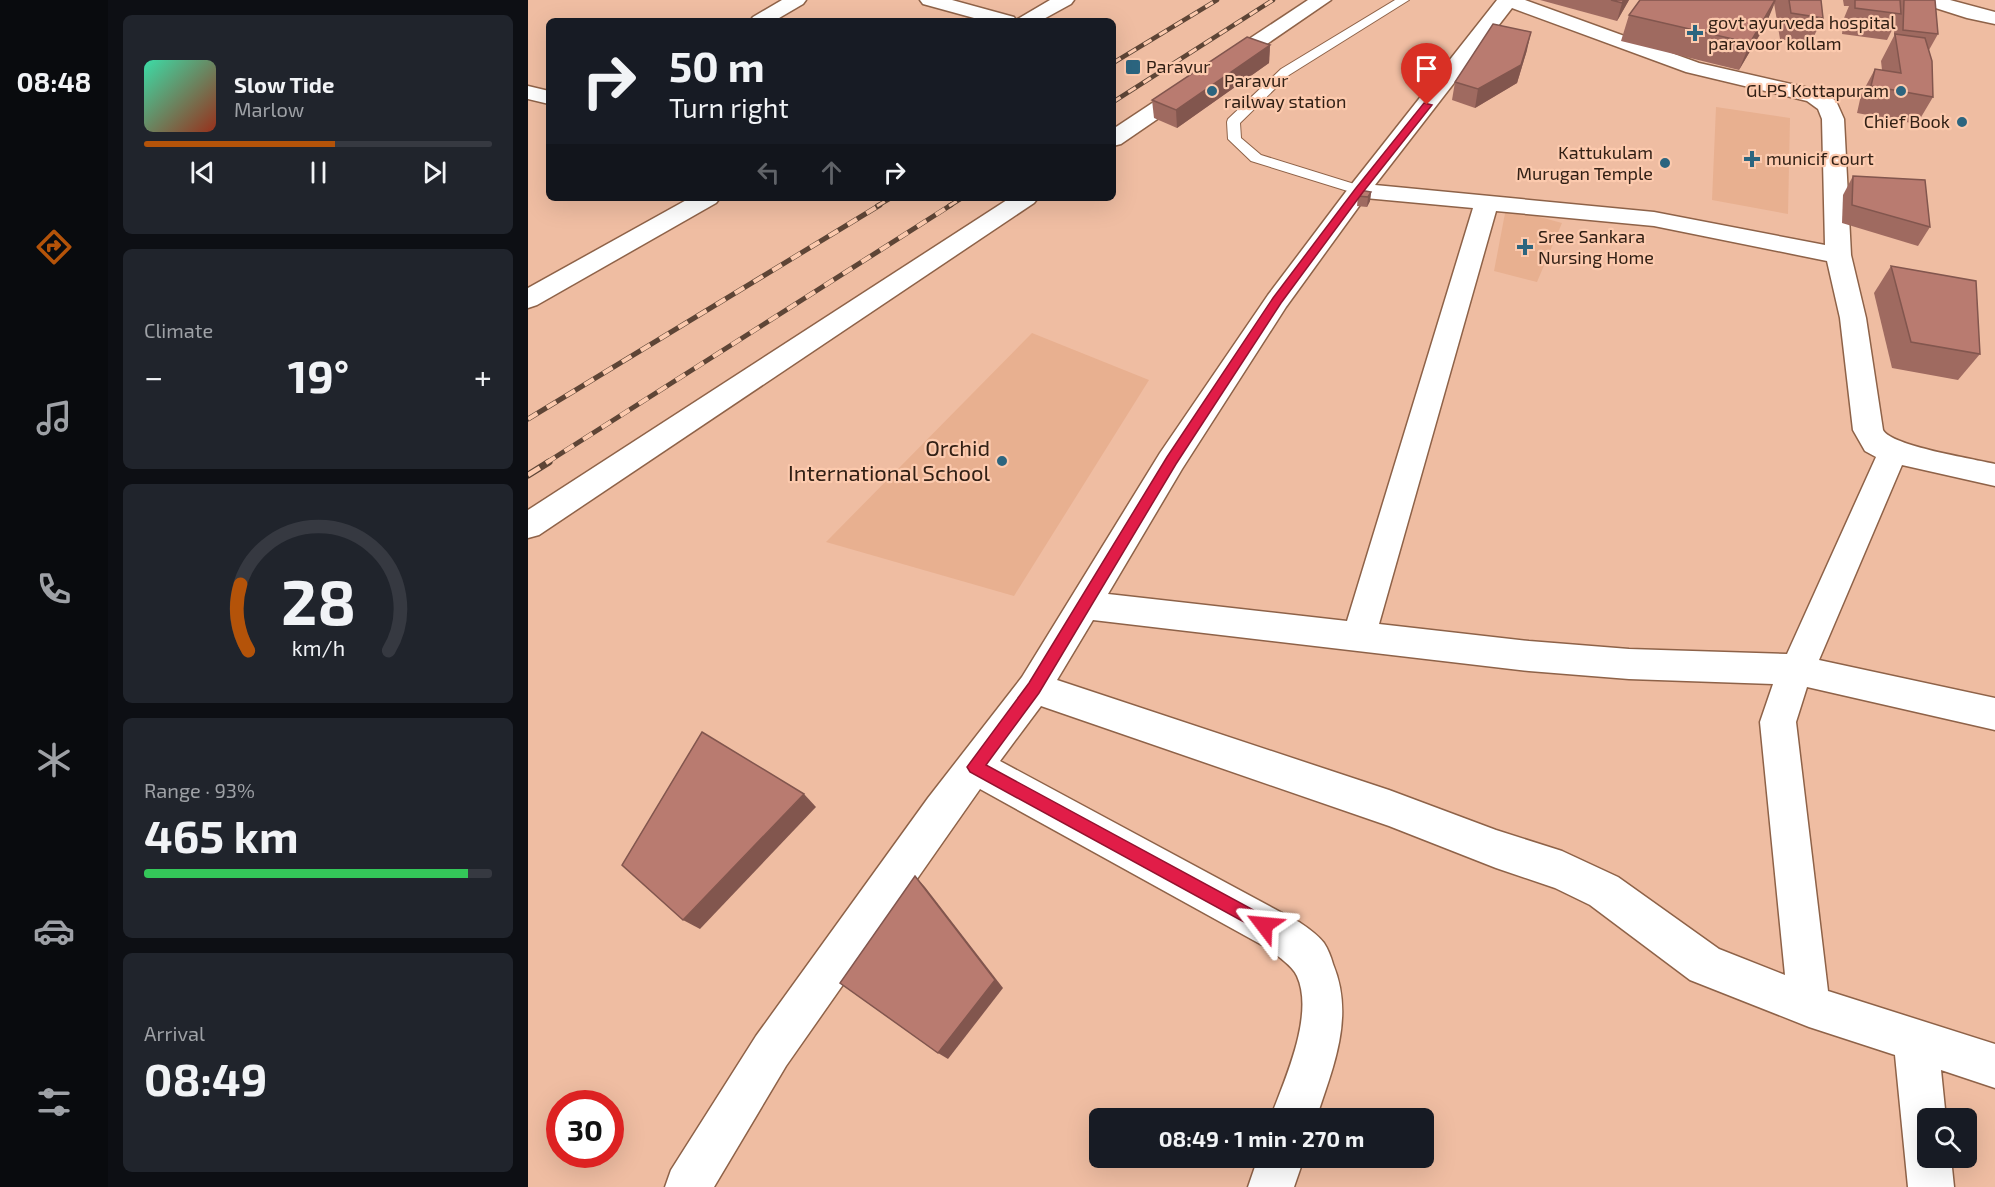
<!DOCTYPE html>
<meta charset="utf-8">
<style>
:root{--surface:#171b24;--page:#20242c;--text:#f1f3f6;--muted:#9ea1a6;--line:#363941;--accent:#b45309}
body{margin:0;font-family:"Exo 2",sans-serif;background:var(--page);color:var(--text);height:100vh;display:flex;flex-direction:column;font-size:22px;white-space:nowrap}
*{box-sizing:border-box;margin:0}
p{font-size:20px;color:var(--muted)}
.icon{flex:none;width:33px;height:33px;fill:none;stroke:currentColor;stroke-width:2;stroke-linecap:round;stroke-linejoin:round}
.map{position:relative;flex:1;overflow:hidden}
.drawer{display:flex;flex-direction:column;gap:15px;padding:15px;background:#0d0f14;width:420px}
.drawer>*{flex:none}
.hud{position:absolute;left:18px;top:18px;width:570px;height:183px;border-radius:9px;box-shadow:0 6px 24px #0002;background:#171b24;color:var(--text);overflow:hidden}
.buttons{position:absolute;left:1389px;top:1108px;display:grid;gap:12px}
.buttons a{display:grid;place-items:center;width:60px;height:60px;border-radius:9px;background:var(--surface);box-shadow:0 6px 24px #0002;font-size:30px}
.speed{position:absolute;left:18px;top:1090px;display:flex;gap:12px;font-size:30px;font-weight:700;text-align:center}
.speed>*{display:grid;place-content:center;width:78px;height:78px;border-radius:50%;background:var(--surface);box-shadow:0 6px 24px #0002;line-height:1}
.speed .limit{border:9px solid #d22;background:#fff;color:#111}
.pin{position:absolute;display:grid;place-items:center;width:51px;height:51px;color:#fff;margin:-62px -26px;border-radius:50% 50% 50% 0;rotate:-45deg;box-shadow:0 0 6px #0007}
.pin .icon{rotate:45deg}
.me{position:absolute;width:66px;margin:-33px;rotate:299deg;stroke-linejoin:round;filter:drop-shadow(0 0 4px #0008)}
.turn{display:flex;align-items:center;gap:21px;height:126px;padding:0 24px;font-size:27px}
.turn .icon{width:78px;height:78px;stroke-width:2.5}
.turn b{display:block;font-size:42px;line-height:51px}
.lanes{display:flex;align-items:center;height:57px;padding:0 24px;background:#0003;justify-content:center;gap:30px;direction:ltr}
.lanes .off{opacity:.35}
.big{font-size:45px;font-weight:700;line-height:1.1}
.drawer .tile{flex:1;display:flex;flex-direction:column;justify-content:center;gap:9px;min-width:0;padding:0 21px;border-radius:9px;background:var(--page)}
.drawer .dial{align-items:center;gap:0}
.dial svg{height:156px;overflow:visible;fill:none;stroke:var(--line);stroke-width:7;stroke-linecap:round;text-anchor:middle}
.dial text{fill:var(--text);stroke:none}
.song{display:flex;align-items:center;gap:18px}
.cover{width:72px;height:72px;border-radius:9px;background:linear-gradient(135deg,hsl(160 70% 55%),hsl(10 70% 35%))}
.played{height:6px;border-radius:3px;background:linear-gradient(90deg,var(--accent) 55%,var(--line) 55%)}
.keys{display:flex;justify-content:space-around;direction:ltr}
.heat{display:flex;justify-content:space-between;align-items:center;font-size:33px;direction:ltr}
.charge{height:9px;border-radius:4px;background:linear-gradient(90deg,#34c759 93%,var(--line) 0)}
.trip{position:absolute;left:561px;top:1108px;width:345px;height:60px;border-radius:9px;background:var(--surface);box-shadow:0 6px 24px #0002;font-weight:700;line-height:60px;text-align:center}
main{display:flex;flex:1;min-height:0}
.menu{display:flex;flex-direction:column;width:108px;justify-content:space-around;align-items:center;background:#090b0e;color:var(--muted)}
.menu .icon{width:42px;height:42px}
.menu .active{color:var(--accent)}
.menu b{font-size:27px;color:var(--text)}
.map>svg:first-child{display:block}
.built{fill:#e8b090}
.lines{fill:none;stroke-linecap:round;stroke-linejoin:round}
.service-casing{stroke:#8e6248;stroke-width:2}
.minor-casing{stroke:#8e6248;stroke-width:3}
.tertiary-casing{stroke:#8e6248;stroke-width:3}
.service{fill:#fff;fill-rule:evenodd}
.minor{fill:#fff;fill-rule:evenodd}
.tertiary{fill:#fff;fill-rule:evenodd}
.rail-far2-casing{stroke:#5e4536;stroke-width:4.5}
.rail-far1-casing{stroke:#5e4536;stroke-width:5}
.rail-casing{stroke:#5e4536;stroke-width:7}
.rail-far2{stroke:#fccaae;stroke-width:3;stroke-dasharray:9;stroke-linecap:butt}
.rail-far1{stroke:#fccaae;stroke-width:4;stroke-dasharray:11;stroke-linecap:butt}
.rail{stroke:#fccaae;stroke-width:4.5;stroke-dasharray:14;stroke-linecap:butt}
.wall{fill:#9f6a60}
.shaded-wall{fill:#82564e}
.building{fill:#b97b70;stroke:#82564e;stroke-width:1.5}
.route{fill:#e11d48;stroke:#92132f;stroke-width:1.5}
.poi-dot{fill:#2c657f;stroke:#fccaae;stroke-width:2}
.labels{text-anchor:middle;stroke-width:4.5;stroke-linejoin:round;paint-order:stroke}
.far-poi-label{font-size:18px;fill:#322015;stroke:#fccaae;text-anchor:start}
.poi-label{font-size:22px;fill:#322015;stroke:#fccaae;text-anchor:end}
</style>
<main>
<nav class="menu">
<b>08:48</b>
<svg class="icon active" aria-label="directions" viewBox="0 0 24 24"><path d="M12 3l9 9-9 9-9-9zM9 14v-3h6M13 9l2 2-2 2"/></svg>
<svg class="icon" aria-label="music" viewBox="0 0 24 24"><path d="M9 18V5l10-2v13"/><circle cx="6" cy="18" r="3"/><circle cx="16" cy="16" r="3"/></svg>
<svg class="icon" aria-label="phone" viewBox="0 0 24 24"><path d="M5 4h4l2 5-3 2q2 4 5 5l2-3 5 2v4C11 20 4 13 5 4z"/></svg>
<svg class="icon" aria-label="climate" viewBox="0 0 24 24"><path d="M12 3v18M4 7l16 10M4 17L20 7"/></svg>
<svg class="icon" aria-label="car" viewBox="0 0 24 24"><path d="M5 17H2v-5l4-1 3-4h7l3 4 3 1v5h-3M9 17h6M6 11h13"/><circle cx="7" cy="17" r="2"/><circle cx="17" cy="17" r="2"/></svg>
<svg class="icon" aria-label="filters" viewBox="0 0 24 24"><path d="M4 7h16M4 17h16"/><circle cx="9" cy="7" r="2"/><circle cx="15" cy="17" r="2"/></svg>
</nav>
<section class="drawer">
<div class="tile">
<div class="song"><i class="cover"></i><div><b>Slow Tide</b><p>Marlow</p></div></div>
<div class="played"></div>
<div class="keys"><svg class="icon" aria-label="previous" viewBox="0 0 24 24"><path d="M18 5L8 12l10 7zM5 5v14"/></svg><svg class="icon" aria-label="pause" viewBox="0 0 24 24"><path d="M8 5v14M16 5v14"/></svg><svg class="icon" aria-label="next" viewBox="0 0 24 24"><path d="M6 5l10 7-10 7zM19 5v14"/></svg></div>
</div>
<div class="tile"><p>Climate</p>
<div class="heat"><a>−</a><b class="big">19°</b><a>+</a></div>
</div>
<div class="tile dial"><svg viewBox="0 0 100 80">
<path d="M14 69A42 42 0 1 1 86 69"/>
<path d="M14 69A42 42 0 0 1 10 35" stroke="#b45309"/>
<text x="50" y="56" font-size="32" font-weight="700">28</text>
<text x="50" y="72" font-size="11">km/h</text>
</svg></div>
<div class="tile"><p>Range · 93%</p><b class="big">465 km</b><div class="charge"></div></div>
<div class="tile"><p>Arrival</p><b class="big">08:49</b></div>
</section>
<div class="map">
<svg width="1467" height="1187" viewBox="0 0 1467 1187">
<rect width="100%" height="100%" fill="#efbda2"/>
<g class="built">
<polygon points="1188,107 1262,118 1260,214 1184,200"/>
<polygon points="978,208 1034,223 1009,282 966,271"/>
<polygon points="504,333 621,380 486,596 298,542"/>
</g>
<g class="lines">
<g class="service-casing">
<polygon id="service" points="867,0 881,0 761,75 712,123 713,138 733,155 836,187 838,190 836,193 826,193 723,161 700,139 699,122 700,119 753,69"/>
</g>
<g class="minor-casing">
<g id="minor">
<polygon points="254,0 278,0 275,4 246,21 222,21 225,17"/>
<polygon points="392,0 424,0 486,17 488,20 522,0 546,0 543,4 512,21 457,21 395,4"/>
<polygon points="780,0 803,0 593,144 585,146 585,129"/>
<path d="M969 0H997L1171 63 1294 91 1308 101 1316 119 1323 255 1338 318 1355 430C1363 446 1446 459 1467 464V486L1374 465 1291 660 1467 698V730L1279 687 1268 722 1300 991 1467 1044V1088L1413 1070 1418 1119H1400V1158H1423L1426 1187H1380L1367 1055 1281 1027 1162 980 1062 905 1027 888 968 868 861 826 513 706 472 761 771 922C780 928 789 934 796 943 800 949 803 957 805 964 827 1017 805 1067 788 1119H742C756 1081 787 1015 769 976 764 965 751 958 743 950L452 789 258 1066 186 1187H137L143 1170 228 1036 400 798 494 677 632 453 740 295 823 185ZM984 8 1158 72 1279 101 1290 109 1294 119 1297 245 1126 212 847 185ZM837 198 945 208 819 621 580 594 654 469 758 307ZM968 211 1126 226 1299 261 1312 318 1325 430 1337 451 1348 457 1259 654 1101 649 1001 641 851 624ZM565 620 1001 671 1101 679 1245 684 1232 722 1257 975 1191 949 1090 877 1034 851 968 830 861 790 529 680Z"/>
<polygon points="0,86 21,91 21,104 0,99"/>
<polygon points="162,198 192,198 188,203 9,305 0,308 0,288"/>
<polygon points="482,198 510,198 506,203 11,535 0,538 0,510"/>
<polygon points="730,1158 776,1158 766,1187 720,1187"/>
</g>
</g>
<g class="tertiary-casing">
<polygon id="tertiary" points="1392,0 1422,0 1467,12 1467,24 1439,18 1395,4"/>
</g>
<use href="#service" class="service"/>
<use href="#minor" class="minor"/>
<use href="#tertiary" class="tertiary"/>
<g class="rail-far2-casing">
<g id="rail-far2">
<polyline points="585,63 689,0"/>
<polyline points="585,102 745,0"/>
<polyline points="349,206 363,198"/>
<polyline points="421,206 434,198"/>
</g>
</g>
<g class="rail-far1-casing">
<g id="rail-far1">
<polyline points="0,419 352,205"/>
<polyline points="18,463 423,205"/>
</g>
</g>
<g class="rail-casing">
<polyline id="rail" points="0,475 21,462"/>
</g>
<use href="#rail-far2" class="rail-far2"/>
<use href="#rail-far1" class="rail-far1"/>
<use href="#rail" class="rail"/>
</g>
<g class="wall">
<polygon points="1012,0 1101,0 1089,21"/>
<polygon points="1112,0 1293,0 1295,18 1282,44 1252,39 1246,3 1238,24 1211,70 1093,41 1101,15"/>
<polygon points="1315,0 1407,0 1410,34 1401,50 1405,97 1389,124 1329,113 1333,95 1347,69 1354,70 1353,61 1366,36 1366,26 1359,40 1314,34 1316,18 1321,6 1316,6"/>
<polygon points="742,45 741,63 649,128 626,118 624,100"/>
<polygon points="999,50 989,83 947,108 924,100 927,82"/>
<polygon points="1325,176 1402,227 1390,246 1314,223 1315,195"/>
<polygon points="843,192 842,201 839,207 829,206 830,196"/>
<polygon points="1363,266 1452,354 1430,380 1364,368 1346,293"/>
</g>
<g class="shaded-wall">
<polygon points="1096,0 1101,0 1089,21 1094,3"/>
<polygon points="1248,0 1238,24 1211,70 1222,43"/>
<polygon points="1003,32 999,50 989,83 947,108 950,89"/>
<polygon points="742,45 741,63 649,128 648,110"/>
<polygon points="843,192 842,201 839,207 840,197"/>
<polygon points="276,794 288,807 172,929 155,920"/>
<polygon points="387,876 397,887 475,988 420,1059 410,1053"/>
</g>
<g class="building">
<polygon points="1083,0 1096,0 1094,3"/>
<polygon points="1112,0 1247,0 1222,43 1101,15"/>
<polygon points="1261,0 1293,0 1295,18 1263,13"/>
<polygon points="1327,0 1372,0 1373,14 1327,8"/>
<polygon points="1376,0 1407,0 1410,34 1375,30"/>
<polygon points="965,24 1003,32 993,65 950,89 927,82"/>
<polygon points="1367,34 1397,38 1404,61 1405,97 1343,86 1347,69 1373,73"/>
<polygon points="719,37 742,45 648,110 624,100"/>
<polygon points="1325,176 1397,180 1402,227 1324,205"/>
<polygon points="832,190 843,192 840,197 830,196"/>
<polygon points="1363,266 1448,281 1452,354 1383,342"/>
<polygon points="174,732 276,794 155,920 94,865"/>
<polygon points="387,876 467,980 410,1053 312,983"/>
</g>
<polygon class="route" points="896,103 904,105 835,192 753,303 648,464 511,693 458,765 742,919 744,925 742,931 736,933 442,772 439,767 501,683 639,457 745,298 828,188"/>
<g class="poi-dot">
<path d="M1164 24h6v6h6v6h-6v6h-6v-6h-6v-6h6z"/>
<rect x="597" y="59" width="16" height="16" rx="3"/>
<circle cx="684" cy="91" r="6"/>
<circle cx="1373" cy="91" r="6"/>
<circle cx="1434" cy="122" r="6"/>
<path d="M1221 150h6v6h6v6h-6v6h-6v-6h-6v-6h6z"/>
<circle cx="1137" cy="163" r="6"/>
<path d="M994 238h6v6h6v6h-6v6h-6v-6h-6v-6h6z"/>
<circle cx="474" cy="461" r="6"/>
</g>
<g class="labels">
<g class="far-poi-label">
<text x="1180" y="29">govt ayurveda hospital<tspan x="1180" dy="21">paravoor kollam</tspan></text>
<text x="618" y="73">Paravur</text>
<text x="696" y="87">Paravur<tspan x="696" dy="21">railway station</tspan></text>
<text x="1361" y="97" text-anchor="end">GLPS Kottapuram</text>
<text x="1422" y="128" text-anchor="end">Chief Book</text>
<text x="1125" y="159" text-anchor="end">Kattukulam<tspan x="1125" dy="21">Murugan Temple</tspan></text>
<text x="1238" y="165">municif court</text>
<text x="1010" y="243">Sree Sankara<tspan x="1010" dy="21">Nursing Home</tspan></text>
</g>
<g class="poi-label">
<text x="462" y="456">Orchid<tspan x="462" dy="25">International School</tspan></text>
</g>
</g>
</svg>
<div class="buttons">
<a><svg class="icon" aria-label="search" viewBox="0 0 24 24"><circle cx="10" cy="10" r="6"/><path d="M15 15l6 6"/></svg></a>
</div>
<div class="speed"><div class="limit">30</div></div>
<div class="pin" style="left:899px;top:105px;background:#d93025"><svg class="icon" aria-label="arrive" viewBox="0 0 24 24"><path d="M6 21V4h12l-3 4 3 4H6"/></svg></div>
<svg class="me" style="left:736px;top:925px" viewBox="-20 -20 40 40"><path d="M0-17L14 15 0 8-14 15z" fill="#e11d48" stroke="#fff" stroke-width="4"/></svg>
<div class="trip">08:49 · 1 min · 270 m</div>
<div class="hud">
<div class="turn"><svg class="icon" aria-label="right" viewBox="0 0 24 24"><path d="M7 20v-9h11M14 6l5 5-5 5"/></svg><div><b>50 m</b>Turn right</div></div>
<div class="lanes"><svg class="icon off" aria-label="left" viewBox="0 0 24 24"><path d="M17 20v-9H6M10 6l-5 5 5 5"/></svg><svg class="icon off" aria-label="ahead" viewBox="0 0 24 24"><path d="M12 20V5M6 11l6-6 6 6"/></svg><svg class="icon" aria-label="right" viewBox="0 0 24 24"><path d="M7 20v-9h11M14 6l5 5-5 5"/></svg></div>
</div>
</div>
</main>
